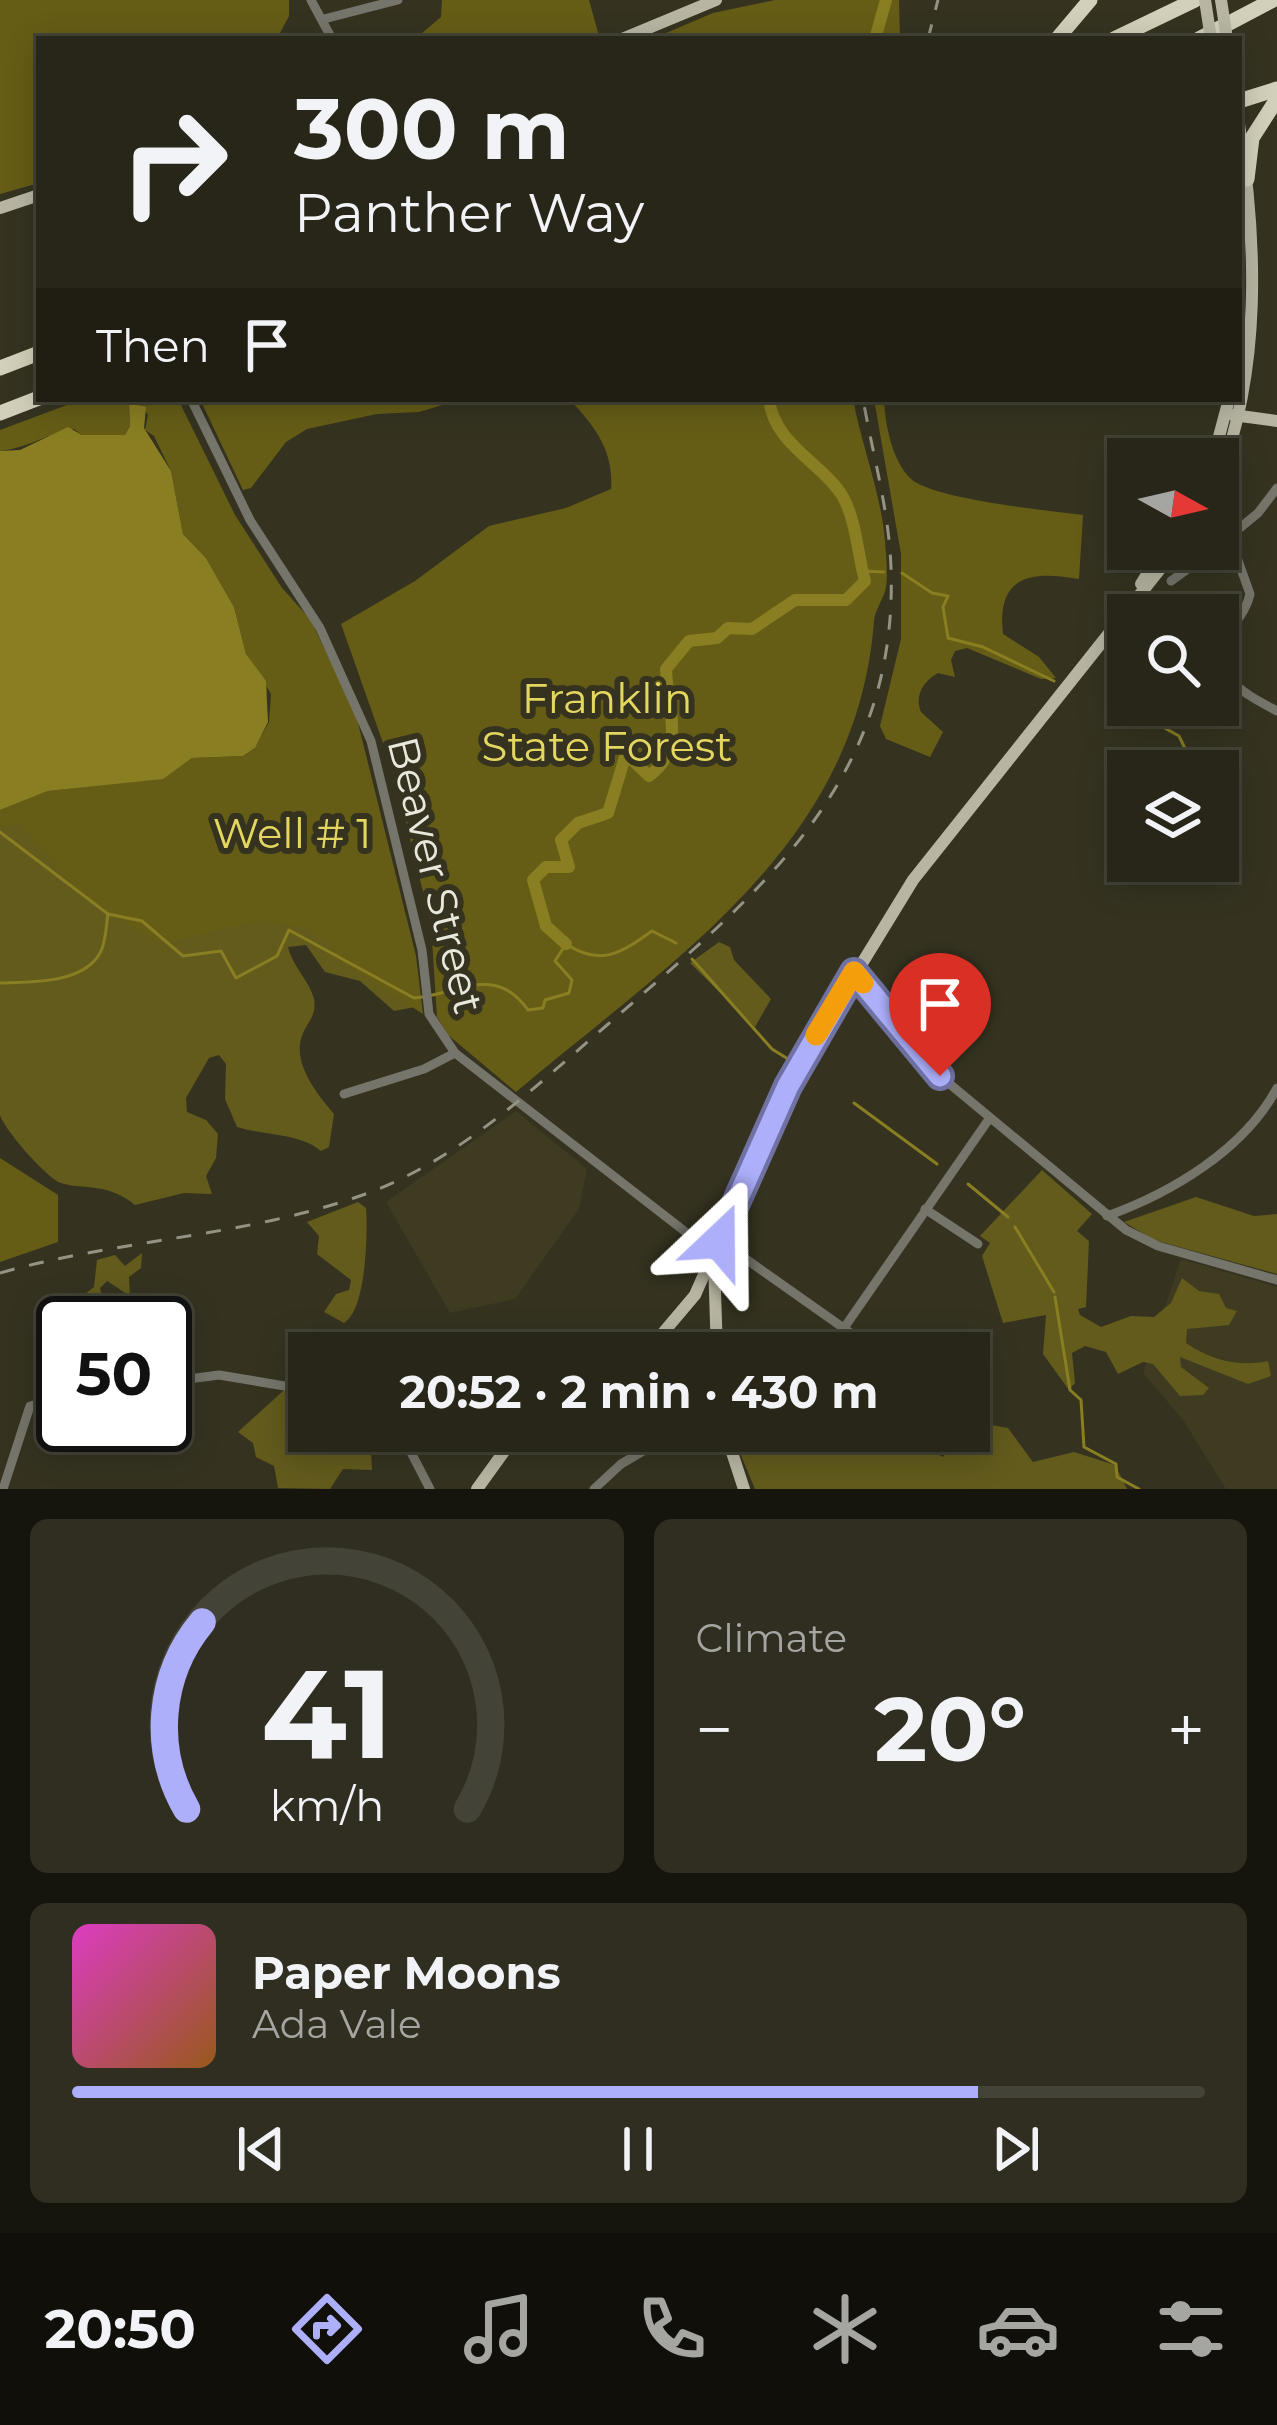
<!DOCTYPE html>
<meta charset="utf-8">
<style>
:root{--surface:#282618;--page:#302e21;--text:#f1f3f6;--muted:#a5a5a2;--line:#444337;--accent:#adaffb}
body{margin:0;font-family:Montserrat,sans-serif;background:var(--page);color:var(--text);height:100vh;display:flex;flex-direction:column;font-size:45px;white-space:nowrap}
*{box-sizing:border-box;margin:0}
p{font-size:39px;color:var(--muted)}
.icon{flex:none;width:66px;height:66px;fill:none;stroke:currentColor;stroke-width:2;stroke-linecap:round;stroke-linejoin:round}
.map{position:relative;height:1489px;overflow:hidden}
.side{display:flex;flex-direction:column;gap:30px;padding:30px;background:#16150d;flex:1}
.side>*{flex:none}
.banner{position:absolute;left:36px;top:36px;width:1206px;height:366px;border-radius:0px;box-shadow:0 6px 30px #0003,0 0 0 3px var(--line);background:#282618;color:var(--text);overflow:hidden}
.needle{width:78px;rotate:98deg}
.controls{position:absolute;left:1107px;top:438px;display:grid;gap:24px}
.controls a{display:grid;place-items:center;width:132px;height:132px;border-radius:0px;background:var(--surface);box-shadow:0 6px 30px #0003,0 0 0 3px var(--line);font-size:60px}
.speed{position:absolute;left:36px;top:1296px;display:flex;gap:24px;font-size:60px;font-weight:700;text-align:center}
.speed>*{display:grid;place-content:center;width:156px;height:156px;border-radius:50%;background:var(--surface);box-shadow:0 6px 30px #0003,0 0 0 3px var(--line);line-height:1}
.speed .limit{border:6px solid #111;border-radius:18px;background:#fff;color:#111}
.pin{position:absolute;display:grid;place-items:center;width:102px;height:102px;color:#fff;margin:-123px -51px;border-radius:50% 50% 50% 0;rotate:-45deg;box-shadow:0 0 12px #0007}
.pin .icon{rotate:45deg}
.me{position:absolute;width:132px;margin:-66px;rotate:23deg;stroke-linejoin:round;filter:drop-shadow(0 0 9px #0008)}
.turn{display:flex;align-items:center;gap:42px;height:252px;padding:0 60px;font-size:54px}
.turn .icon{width:156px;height:156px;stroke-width:2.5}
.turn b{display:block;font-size:84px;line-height:102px}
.then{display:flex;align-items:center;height:114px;padding:0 60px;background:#0003;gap:24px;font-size:45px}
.big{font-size:90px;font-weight:700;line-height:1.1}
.side .card{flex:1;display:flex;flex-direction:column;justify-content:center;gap:18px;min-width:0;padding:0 42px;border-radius:18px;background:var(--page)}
.side .dial{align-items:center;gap:0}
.dial svg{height:312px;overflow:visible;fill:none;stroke:var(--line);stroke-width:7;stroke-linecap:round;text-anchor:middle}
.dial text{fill:var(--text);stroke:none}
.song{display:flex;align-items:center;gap:36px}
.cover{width:144px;height:144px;border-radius:18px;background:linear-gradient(135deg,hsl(310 70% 55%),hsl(30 70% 35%))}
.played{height:12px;border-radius:6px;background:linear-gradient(90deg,var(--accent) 80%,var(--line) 80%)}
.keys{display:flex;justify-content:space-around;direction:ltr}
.heat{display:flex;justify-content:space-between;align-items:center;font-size:66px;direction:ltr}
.side .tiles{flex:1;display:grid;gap:30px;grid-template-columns:1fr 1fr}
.card:last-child{grid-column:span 2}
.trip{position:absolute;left:288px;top:1332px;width:702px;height:120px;border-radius:0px;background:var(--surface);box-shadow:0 6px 30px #0003,0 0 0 3px var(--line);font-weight:700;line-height:120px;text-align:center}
.tabs{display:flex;height:192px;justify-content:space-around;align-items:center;background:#100f0a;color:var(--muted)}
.tabs .icon{width:84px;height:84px}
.tabs .active{color:var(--accent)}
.tabs b{font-size:54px;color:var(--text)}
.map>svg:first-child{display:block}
.built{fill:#3e3b21}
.green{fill:#625b1c}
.forest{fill:#655d16}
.water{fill:#897e22}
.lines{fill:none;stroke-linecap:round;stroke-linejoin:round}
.stream{stroke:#897e22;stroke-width:3}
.river{stroke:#897e22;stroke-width:12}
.minor{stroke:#75756b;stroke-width:9}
.major{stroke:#b8b6a3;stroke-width:12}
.highway{stroke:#d2d0ba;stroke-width:15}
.rail{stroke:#949384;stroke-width:3;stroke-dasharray:15 15;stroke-linecap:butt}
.major-bridge{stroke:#b8b6a3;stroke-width:12}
.route-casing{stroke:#7072a3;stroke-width:30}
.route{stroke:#adaffb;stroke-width:21}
.slow{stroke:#f59e0b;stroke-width:21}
.labels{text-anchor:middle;stroke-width:12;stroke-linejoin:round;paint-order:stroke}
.park-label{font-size:42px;fill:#e4d75f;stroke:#353320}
.street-label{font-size:42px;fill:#e9e8dd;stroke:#353320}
</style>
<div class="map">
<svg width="1277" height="1489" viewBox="0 0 1277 1489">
<rect width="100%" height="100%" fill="#353320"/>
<g class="built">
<polygon points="516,1111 587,1169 579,1209 515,1299 450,1313 386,1202"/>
<polygon points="1181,1259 1277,1287 1277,1489 1226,1489 1183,1420 1143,1373"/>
</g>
<g class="green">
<path d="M29 810 187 936 275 901 415 1007 394 1011 360 981 325 972 306 945 288 947C293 967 310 982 314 999 317 1016 307 1022 302 1036 292 1063 317 1094 334 1114L329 1147 321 1151C299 1133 267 1136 237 1127L225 1099 226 1064 219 1055 209 1058 186 1098 187 1112 206 1120 218 1134 216 1158 206 1176 212 1194 184 1193 135 1205C104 1179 73 1192 55 1180 41 1170 6 1132 0 1115V817Z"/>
<polygon points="719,942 730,947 734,960 771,999 755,1027 690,963"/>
<path d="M1042 1170 1092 1214 1077 1231 1089 1241 1086 1307 1078 1309 1080 1315 1101 1327 1131 1316 1154 1317 1171 1303 1182 1278 1199 1291 1219 1294 1226 1308 1237 1311 1229 1325 1187 1329 1186 1343C1212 1361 1241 1367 1268 1361L1271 1376 1248 1384 1180 1357 1181 1367 1209 1388 1203 1395 1180 1396 1153 1364 1143 1362 1118 1374 1106 1352 1085 1346 1072 1353 1075 1383 1069 1390 1043 1354 1046 1315 1003 1323 982 1256 990 1243 980 1236Z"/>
<polygon points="1196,1197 1254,1216 1277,1214 1277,1274 1154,1240 1124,1222"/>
<path d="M358 1202 366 1208C368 1235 366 1310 344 1323L324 1312 336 1294 349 1290 351 1280 317 1254 319 1236 307 1222Z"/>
<polygon points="142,1253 141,1268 129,1277 130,1296 107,1281 100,1288 103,1302 85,1314 80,1298 94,1287 97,1260 115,1255 125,1266"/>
<polygon points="284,1390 309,1399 309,1431 370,1431 372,1470 343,1469 330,1489 278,1488 274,1466 256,1457 253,1443 238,1432"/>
<polygon points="969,1421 1008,1428 1033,1462 1074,1452 1115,1465 1127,1489 755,1489 735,1441 782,1431 852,1431 864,1451 912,1442 943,1457 959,1431 969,1431"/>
</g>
<g class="forest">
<polygon points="0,0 289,0 289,16 278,37 271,39 39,39 39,183 0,194"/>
<polygon points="442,0 589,0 599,36 415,39 441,17"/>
<polygon points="775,0 899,0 900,39 652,39 713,13"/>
<path d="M83 399H178L235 515 282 588 310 619 355 711 416 956 423 1014 348 966 309 930 264 920 160 944 81 894 17 822 0 828V810L48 791 163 778 192 758 243 756 254 749 269 722 271 694 246 654 234 607 206 558 183 534 171 471 154 436 145 430 148 415 142 406 129 404 130 426 125 435H82L74 429C46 434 28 448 0 451V430Z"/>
<polygon points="200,399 462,399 419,412 377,414 307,429 286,442 251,488 243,490"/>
<path d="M569 399H853C862 447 881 493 885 541 886 555 888 574 886 587 884 599 875 609 874 621 857 846 673 959 516 1092L448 1035 437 1017 431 924 394 774 341 624 415 581 489 526 566 508 611 489C614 451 595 426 569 399Z"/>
<path d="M874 399H884C885 424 892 460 910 478 930 499 1051 511 1083 515L1079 579C1034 571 996 573 1003 634L1039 657 1056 678 1041 679 967 648 955 651 951 660 955 677 938 673C924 681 914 695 921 712L943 732 930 757 886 739 880 726 901 639V554Z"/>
<polygon points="0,1158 58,1195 58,1242 0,1262"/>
</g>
<polygon class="water" points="129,403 146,407 144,428 171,471 183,534 206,558 234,607 246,654 266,681 268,722 255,748 243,756 192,758 163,779 48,791 0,810 0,451 20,450 68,427 82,435 125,435 130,426"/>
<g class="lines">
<g class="stream">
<polyline points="862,571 884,572"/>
<polyline points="902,573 932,593 948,596 943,607 948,638 983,647 1054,681"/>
<polyline points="1163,727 1179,736 1196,771"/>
<polyline points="1218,814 1224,827"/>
<polyline points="0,832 108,914"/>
<polyline points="692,959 772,1049 788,1059"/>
<path d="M0 983C30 982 83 984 100 953 106 943 106 926 108 914L142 921 183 956 221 951 236 978 277 956 289 930 414 998C455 996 494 962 528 1010L543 1008 545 1000 569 993 572 980 555 961 566 944C601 967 621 953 652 931L676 943"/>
<polyline points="854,1103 937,1164"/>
<polyline points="968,1184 1008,1217"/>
<polyline points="1015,1227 1054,1292"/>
<polyline points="1055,1297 1070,1390 1081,1400 1084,1447 1116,1464 1117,1477 1139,1489"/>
</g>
<g class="river">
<polyline points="875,39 886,0"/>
<path d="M566 944 546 926 533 880 546 867H569L561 840 578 823 608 813 626 754 649 776C687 748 667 708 666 669L689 641 717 638 728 628 752 629 795 600H846L865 581C858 556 856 520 843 497 822 462 774 445 769 399"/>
</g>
<g class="minor">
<polyline points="311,0 332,39"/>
<polyline points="324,19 398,0"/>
<polyline points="191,399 250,520 320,628 371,741 422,950 429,1014 455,1053 714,1254"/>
<path d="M1230 538 1250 594C1246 613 1234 622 1226 638 1208 677 1249 696 1277 711"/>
<polyline points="1218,546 1258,513 1277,488"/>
<polyline points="1171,581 1215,549"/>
<polyline points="854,972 934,1071 1126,1230 1158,1246 1277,1280"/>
<polyline points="344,1094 424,1069 455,1053"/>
<polyline points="925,1209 978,1244"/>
<path d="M1107 1216C1171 1193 1244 1150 1277 1088"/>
<polyline points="733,1250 879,1353"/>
<polyline points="844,1328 989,1119"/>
<polyline points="165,1382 219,1375 309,1390"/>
<polyline points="400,1431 430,1489"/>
<polyline points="3,1489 30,1406 63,1398"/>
<polyline points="594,1489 621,1464 677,1431"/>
</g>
<g class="major">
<polyline points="622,39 716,0"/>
<polyline points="0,208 39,195"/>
<polyline points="1239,213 1239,310"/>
<polyline points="1233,415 1277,421"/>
<polyline points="1213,459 1229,399"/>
<path d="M1218 481C1262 368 1257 242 1239 124"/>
<polyline points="1141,584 1163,549"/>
<polyline points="714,1261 717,1353"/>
<polyline points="646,1353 695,1295 787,1086 913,880 1176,549"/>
<polyline points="725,1431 744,1489"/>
<polyline points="477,1489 508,1446 526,1431"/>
</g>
<g class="highway">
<polyline points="1057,39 1090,0"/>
<polyline points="1114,39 1195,0"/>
<polyline points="1199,39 1273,0"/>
<polyline points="1239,101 1277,89"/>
<polyline points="1247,179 1252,138 1277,99"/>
<polyline points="0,368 39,353"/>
<polyline points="0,413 39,398"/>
</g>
<g class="rail">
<polyline points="928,39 938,0"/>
<path d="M0 1273C116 1240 239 1237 354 1198 454 1165 529 1092 607 1025 754 897 899 785 891 568 889 510 873 456 863 399"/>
</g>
<g class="major-bridge">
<polyline points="1205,0 1211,39"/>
<polyline points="1221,0 1227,39"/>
</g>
</g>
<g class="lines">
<g class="route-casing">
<polyline id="route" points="719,1241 788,1086 854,972 940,1076"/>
</g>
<use href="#route" class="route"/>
<polyline class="slow" points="816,1035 854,972 863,983"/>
</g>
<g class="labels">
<g class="park-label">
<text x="607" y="713">Franklin<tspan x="607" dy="48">State Forest</tspan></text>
<text x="292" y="848">Well # 1</text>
</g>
<g class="street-label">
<text transform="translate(436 875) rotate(76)" y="15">Beaver Street</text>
</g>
</g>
</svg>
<div class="controls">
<a><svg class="needle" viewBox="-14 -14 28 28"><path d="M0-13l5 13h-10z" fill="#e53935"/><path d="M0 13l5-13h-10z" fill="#a5a5a2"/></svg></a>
<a><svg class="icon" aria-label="search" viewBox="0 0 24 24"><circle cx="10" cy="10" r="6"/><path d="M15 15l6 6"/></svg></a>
<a><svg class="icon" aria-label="layers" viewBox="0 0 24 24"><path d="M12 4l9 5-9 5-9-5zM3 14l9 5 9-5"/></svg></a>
</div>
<div class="speed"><div class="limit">50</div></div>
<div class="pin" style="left:940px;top:1076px;background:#d93025"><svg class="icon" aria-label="arrive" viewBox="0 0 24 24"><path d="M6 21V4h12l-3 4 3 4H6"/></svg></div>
<svg class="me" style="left:719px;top:1241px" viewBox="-20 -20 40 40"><path d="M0-17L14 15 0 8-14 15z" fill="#adaffb" stroke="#fff" stroke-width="4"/></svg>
<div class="trip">20:52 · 2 min · 430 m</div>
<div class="banner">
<div class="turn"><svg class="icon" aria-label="right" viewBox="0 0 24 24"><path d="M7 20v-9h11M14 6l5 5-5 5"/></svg><div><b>300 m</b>Panther Way</div></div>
<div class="then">Then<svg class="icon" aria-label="arrive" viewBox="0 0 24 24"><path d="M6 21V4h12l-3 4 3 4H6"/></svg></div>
</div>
</div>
<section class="side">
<div class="tiles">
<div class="card dial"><svg viewBox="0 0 100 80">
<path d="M14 69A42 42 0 1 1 86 69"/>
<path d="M14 69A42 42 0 0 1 18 21" stroke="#adaffb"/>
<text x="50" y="56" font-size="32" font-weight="700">41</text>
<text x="50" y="72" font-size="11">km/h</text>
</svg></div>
<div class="card"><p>Climate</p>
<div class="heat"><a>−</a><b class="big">20°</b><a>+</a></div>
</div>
<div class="card">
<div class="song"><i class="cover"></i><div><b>Paper Moons</b><p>Ada Vale</p></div></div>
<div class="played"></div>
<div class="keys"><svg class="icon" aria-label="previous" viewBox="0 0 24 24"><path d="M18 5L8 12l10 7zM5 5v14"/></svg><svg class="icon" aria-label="pause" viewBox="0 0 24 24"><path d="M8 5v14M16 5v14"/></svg><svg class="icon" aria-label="next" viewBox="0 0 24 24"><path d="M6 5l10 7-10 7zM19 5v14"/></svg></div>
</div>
</div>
</section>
<nav class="tabs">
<b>20:50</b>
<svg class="icon active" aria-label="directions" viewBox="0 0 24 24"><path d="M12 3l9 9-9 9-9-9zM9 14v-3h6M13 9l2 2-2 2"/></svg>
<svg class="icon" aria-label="music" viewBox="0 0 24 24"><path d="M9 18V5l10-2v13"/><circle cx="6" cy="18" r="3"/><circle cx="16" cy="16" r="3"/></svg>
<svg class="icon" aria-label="phone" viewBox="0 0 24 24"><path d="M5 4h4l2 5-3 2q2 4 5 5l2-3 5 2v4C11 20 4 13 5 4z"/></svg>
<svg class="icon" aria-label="climate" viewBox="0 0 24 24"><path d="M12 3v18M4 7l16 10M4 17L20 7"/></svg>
<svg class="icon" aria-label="car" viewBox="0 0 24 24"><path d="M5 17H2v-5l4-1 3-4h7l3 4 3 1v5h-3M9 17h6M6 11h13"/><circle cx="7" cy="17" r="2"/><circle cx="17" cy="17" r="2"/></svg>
<svg class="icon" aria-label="filters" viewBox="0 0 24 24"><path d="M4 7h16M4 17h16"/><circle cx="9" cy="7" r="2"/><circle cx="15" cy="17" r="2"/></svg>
</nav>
